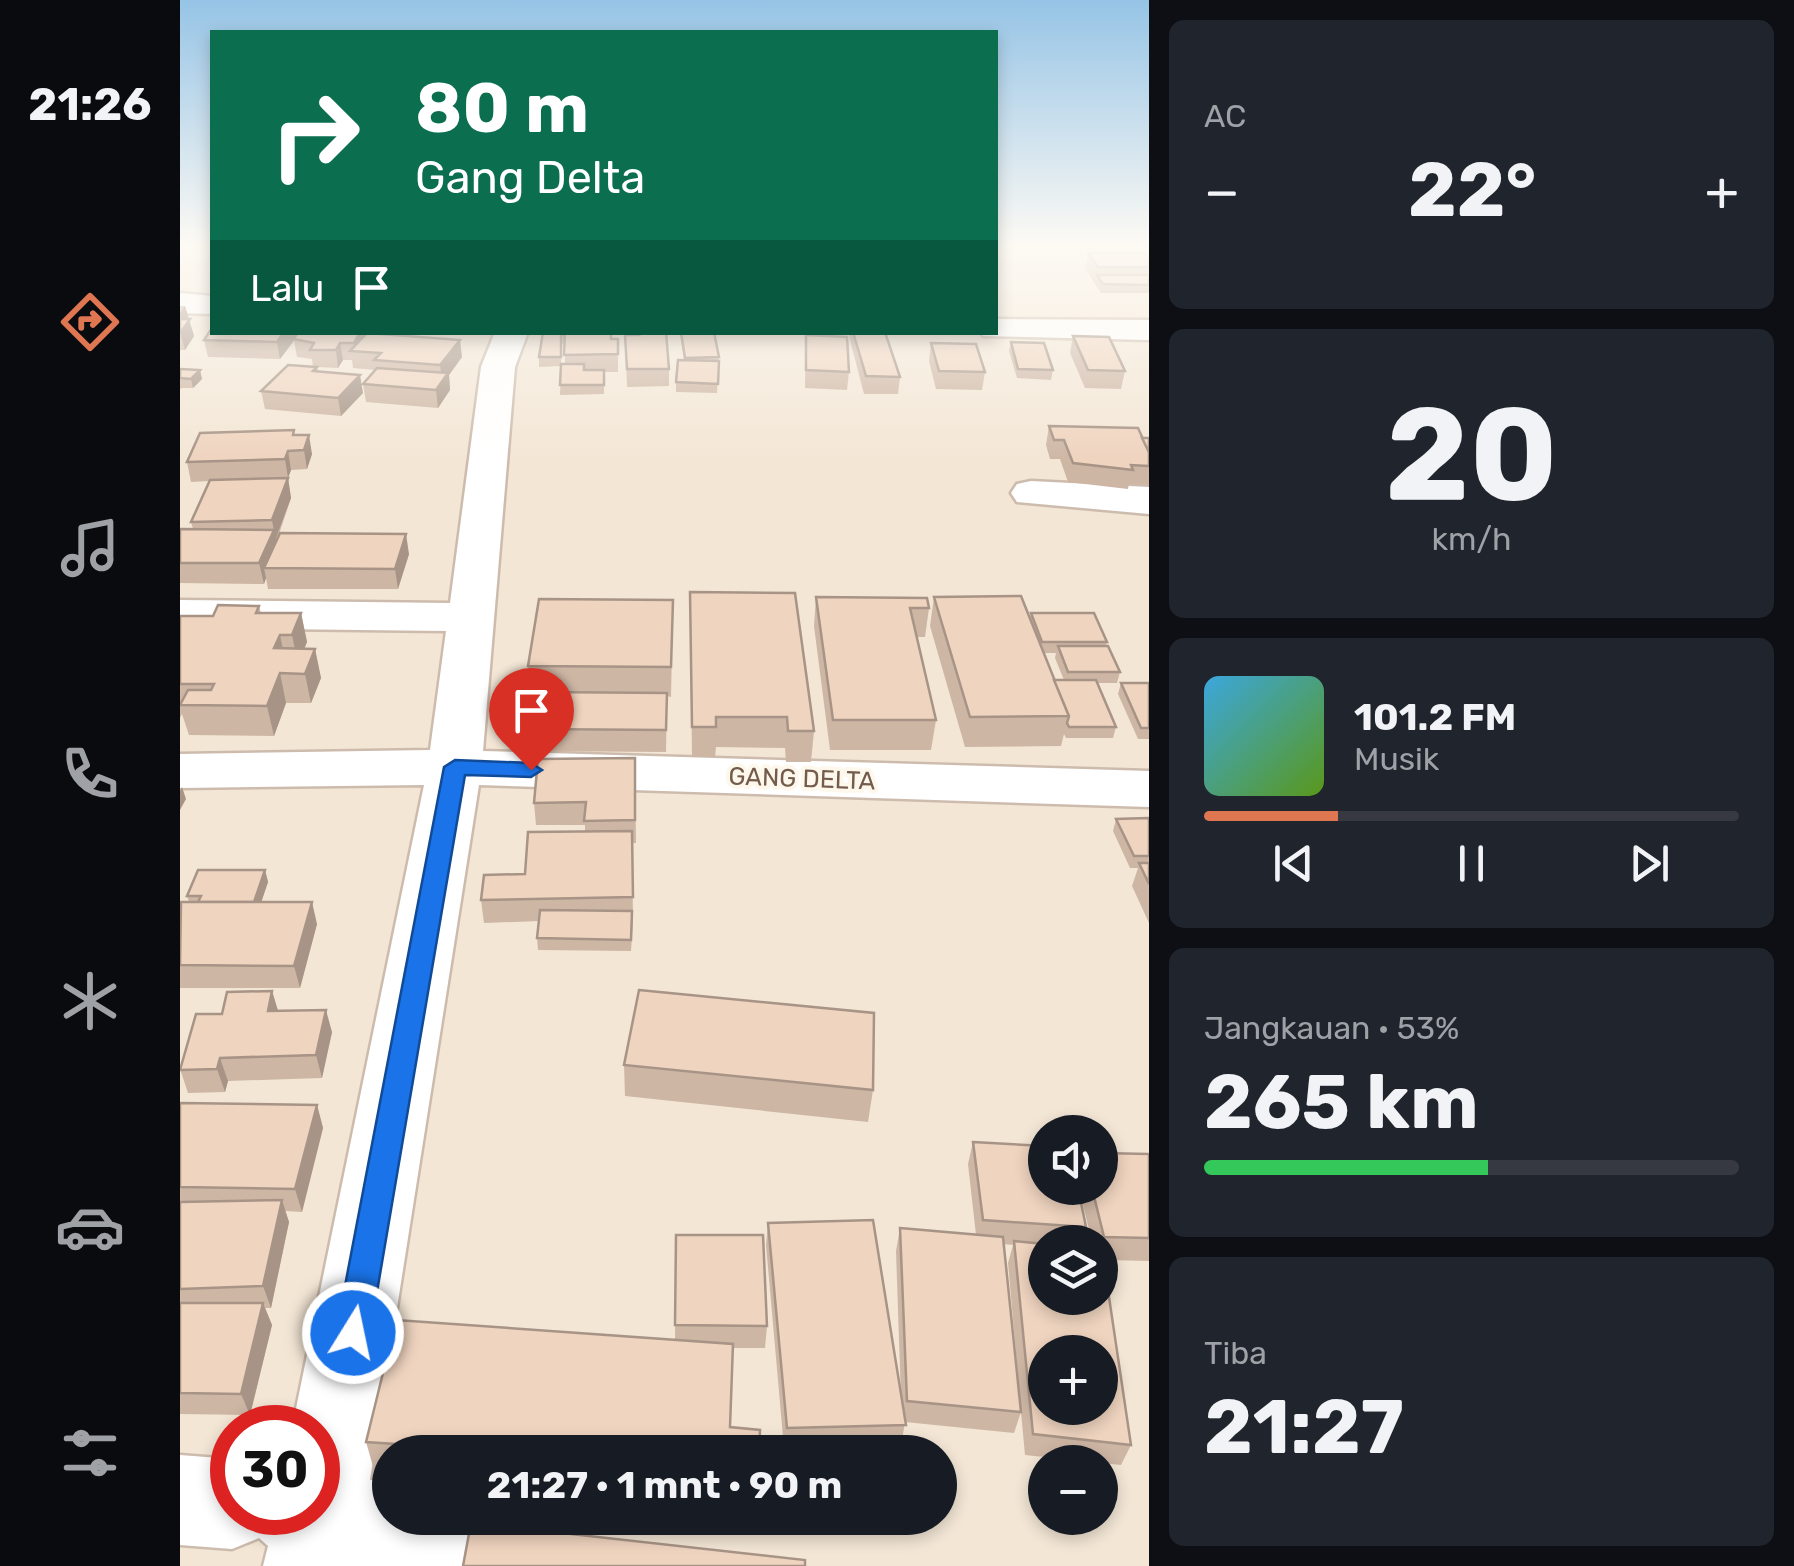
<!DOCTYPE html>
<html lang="id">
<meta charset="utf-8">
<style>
:root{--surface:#171b24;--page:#20242c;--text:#f1f3f6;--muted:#9ea1a6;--line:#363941;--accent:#df7652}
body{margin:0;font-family:Rubik,sans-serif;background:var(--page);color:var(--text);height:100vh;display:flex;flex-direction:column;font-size:38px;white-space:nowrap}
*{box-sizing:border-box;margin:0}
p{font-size:32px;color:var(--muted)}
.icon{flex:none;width:55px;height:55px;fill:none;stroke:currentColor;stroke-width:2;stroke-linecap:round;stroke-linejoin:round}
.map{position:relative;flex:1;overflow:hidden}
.panel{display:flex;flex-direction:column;gap:20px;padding:20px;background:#0d0f14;width:645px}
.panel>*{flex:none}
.top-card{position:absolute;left:30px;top:30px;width:788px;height:305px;border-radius:0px;box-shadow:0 5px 15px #0003;background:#0b6e4f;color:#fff;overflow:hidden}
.tools{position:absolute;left:848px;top:1115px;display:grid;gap:20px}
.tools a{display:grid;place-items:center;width:90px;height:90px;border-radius:50%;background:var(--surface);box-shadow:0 5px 15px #0003;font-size:50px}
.speed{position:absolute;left:30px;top:1405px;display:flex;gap:20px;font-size:50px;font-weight:700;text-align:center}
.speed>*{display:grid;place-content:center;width:130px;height:130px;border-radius:50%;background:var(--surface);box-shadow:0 5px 15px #0003;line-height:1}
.speed .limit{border:15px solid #d22;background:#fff;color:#111}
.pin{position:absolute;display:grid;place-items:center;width:85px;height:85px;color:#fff;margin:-102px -42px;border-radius:50% 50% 50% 0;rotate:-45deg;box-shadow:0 0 10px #0007}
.pin .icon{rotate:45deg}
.me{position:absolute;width:110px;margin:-55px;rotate:10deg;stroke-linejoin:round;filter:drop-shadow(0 0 8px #0008)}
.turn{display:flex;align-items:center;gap:35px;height:210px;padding:0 40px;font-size:45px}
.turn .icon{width:130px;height:130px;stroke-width:2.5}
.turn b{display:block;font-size:70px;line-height:85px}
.then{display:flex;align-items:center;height:95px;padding:0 40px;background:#0003;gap:20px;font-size:38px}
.big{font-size:75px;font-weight:700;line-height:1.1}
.panel .card{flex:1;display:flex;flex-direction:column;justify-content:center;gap:15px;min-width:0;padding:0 35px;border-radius:15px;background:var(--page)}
.panel .dial{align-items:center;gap:0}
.dial b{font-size:130px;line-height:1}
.song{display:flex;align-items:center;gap:30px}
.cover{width:120px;height:120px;border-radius:15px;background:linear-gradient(135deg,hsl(200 70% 55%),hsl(90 70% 35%))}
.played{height:10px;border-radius:5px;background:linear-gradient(90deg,var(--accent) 25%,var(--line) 25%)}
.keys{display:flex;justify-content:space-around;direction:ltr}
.heat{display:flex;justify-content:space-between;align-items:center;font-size:55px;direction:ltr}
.charge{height:15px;border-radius:8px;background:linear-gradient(90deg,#34c759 53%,var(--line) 0)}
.trip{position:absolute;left:192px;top:1435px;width:585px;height:100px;border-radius:50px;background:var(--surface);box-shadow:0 5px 15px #0003;font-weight:700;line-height:100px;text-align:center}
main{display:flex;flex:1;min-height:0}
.tab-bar{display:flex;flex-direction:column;width:180px;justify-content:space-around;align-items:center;background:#090b0e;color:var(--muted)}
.tab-bar .icon{width:70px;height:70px}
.tab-bar .selected{color:var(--accent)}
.tab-bar b{font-size:45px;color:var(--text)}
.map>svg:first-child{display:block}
.residential{fill:#f3e6d5;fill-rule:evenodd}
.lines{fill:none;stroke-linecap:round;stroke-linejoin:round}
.minor-casing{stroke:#cdbcad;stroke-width:5}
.minor{fill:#fff;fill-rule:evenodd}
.wall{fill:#ceb6a4;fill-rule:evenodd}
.shaded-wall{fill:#a79486}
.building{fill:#efd4bf;stroke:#a79486;stroke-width:2.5;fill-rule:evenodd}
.route{fill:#1a73e8;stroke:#114b97;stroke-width:2.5}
.labels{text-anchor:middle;stroke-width:8;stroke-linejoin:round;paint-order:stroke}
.street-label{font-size:25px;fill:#735c4c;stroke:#fef8ec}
</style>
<main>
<nav class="tab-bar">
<b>21:26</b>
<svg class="icon selected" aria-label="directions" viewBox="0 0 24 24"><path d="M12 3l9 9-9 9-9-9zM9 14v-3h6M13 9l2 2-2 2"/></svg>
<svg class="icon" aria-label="music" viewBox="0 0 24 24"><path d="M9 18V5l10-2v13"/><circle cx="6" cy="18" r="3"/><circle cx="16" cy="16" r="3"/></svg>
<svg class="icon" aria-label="phone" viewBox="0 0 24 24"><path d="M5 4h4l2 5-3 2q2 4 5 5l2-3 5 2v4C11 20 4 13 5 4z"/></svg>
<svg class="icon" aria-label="climate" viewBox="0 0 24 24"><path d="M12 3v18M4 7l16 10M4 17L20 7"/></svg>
<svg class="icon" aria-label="car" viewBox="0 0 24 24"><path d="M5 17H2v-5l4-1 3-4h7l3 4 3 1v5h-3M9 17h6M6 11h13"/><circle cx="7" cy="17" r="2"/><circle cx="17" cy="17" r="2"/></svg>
<svg class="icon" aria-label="filters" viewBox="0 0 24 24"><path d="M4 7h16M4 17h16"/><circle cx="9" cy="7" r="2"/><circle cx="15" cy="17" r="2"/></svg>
</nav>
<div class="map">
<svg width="969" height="1566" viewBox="0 0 969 1566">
<rect width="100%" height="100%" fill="#fbf4e6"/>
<path class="residential" d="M0 243H32V332H815V243H969V1566H0ZM865 1132H920V1188H865ZM865 1242H920V1298H865ZM865 1352H920V1408H865ZM52 1428H138V1512H52ZM210 1452H760V1518H210ZM865 1462H920V1518H865Z"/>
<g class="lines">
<g class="minor-casing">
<g id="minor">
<polygon points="0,293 32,296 32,314 0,313"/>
<polygon points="815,319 969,320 969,340 803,336 801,332 815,332"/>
<polygon points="315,332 348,332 335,367 303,751 969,771 969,807 299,785 190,1480 210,1481 210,1518 402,1518 411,1538 399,1566 83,1566 88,1546 79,1538 52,1549 0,1545 0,1455 52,1459 52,1512 138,1512 138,1428 112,1428 244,785 0,788 0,754 250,750 266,631 0,628 0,600 270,603 301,367"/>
<polygon points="851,481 969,487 969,514 837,502 831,493 837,484"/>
</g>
</g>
<use href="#minor" class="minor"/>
</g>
<g class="wall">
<polygon points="908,253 969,253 969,293 921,293 905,269"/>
<polygon points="0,306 5,306 14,336 5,350 0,350"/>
<polygon points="118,332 192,332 282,357 269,375 270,390 258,408 186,402 183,384 195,370 173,368 172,360 163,360 158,368 137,367 138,371 183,393 161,416 85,409 81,391 133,367 132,359 117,357 114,340 100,359 28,357 24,340 115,337"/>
<path d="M363 332 438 339V372H424V394L380 395 381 366 359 367V357ZM382 344H385V364H381Z"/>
<polygon points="500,332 534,332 539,361 537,393 496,392 496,382 504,360"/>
<polygon points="668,332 705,332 720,377 718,394 684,394"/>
<polygon points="445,335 489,369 489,386 447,387"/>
<polygon points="626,335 669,372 667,390 625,388"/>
<polygon points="893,336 945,371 941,389 905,388 890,353"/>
<polygon points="831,342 873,370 871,380 837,378 829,351"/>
<polygon points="751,343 805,372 802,390 756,389 749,361"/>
<polygon points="0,369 20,370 22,379 13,388 2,388 0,389"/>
<polygon points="869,426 969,438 969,485 949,484 948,489 888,482 880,459 870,459 866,445"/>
<polygon points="115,435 132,454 127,469 111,470 108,478 111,498 97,540 229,554 218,589 88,589 86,578 84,584 0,583 0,529 13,529 11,522 30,481 11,482 7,462"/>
<polygon points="510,592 634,731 631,762 606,762 605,748 536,747 535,757 512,757"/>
<polygon points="636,597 749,608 745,637 737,637 756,720 751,750 650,750 634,626"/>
<path d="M754 597 850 618 851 613 927 642 926 646 940 672 937 683H917L936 727 933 738H886L884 734 881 746 785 747 750 626ZM864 653H876L875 658 884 680H874Z"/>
<polygon points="493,600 491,697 487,696 486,752 354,751 352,729 357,695 350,695 348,666"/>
<polygon points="79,606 81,613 121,613 127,642 124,649 135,649 141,678 131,703 106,703 94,736 9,735 2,714 0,718 0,616 33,616"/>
<polygon points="941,683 969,683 969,739 958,739 938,694"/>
<polygon points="455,758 456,843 452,843 453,920 451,951 358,950 357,938 359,921 304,923 301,900 345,874 405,831 405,825 356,825 354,803"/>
<polygon points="969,818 969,923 952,886 958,868 950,868 933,831 936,819"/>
<polygon points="85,870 88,882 81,902 137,924 120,988 0,988 0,905 9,902 7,896"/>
<polygon points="92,991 98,1011 152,1032 142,1078 48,1081 45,1092 8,1093 0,1069 42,1014"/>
<polygon points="444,1065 693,1090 688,1122 445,1096"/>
<polygon points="0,1103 137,1105 143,1128 122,1212 105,1211 109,1222 91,1308 85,1308 92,1325 70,1415 0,1414"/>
<path d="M793 1142 906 1227 900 1242H865V1298H920V1242H912L899 1188H920L969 1154V1261L923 1260 951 1445 941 1465 845 1455 841 1412 834 1433 725 1422 721 1446 604 1448 586 1245 588 1223 721 1398 716 1251 720 1228 796 1235 788 1164ZM823 1244 833 1245 828 1263 840 1398Z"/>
<polygon points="496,1235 587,1326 585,1348 553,1348 550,1427 579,1452 210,1452 210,1471 194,1470 186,1442 495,1340"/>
<polygon points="492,1518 577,1518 575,1535 492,1530"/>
</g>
<g class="shaded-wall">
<polygon points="5,306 14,336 5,350 0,332 0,313"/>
<polygon points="104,332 115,332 116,338 100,359 97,342"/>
<polygon points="180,332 192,332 182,352 176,351 174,343"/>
<polygon points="280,340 282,357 269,375 270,390 258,408 256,390 262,381 260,365"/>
<polygon points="160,343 163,360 158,368 156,350"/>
<polygon points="20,370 22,379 13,388 11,379"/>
<polygon points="180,375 183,393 161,416 158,398"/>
<polygon points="129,435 132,454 127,469 124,450"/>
<polygon points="108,451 111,470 108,478 105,459"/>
<polygon points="108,478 111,498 96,538 99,550 84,568 86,578 84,584 79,563 94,531 92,520"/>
<polygon points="226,534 229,554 218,589 215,569"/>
<polygon points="121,613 127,642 118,664 112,635"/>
<polygon points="100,635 106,664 94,648"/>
<polygon points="135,649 141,678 131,703 125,674"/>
<polygon points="100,673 106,703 94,736 87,706"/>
<polygon points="2,787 6,799 0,810 0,791"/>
<polygon points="85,870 88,882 76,918 73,906"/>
<polygon points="132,902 137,924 120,988 114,966"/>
<polygon points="92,991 99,1014 88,1011"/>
<polygon points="146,1010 152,1032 142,1078 136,1055"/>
<polygon points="40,1058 48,1081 45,1092 37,1069"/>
<polygon points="137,1105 143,1128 122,1212 115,1189"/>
<polygon points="102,1200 109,1222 91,1308 83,1286"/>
<polygon points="83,1303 92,1325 70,1415 61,1394"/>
</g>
<g class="building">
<polygon points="908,253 969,253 969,267 918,267"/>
<polygon points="917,275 969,275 969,285 923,284"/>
<polygon points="0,319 10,319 1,332 0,332"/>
<polygon points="32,328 32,332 104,332 97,342 24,340"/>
<polygon points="118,332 180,332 174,343 160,343 156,350 130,350 134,343 114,339"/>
<polygon points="363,332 385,332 385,335 381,335 381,357 359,357"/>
<polygon points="385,332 431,332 431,339 438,339 438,354 384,355"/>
<polygon points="458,332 486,332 489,369 447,369 445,335 459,335"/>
<polygon points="501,332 534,332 539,357 505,358"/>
<polygon points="673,332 705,332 720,377 686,376"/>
<polygon points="187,333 280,340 260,365 194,360 201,353 170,351"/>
<polygon points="626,335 667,337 669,372 626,370"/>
<polygon points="893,336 929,337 945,371 908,370"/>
<polygon points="831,342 864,343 873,370 838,369"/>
<polygon points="751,343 796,344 805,372 759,371"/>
<polygon points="498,360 539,361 538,384 496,382"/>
<polygon points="381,364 404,364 404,370 424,370 424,385 380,385"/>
<polygon points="108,365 137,367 133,371 180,375 158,398 81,391"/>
<polygon points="197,368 268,373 256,390 183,384"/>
<polygon points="0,369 20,370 11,379 0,378"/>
<polygon points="869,426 958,428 969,452 969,466 951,465 953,470 893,463 884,440 874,440"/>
<polygon points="114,430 113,435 129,435 124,450 108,451 105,459 7,462 20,433"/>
<polygon points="962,438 969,438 969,452"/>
<polygon points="108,478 92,520 11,522 30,480"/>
<polygon points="0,529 94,530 79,563 0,563"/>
<polygon points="100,533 226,534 215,569 84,568"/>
<polygon points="510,592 615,593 634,731 608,731 607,717 536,717 536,727 512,727"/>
<polygon points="841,596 889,716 790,717 754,597"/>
<polygon points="636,597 747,598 749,608 730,608 756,720 653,720"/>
<polygon points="359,599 493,600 491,667 348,666"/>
<polygon points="38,605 79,606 76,613 121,613 112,635 100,635 94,648 135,649 125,674 100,673 87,706 0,705 8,690 31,690 34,684 0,684 0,616 33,616"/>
<polygon points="851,613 914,613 927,642 862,642"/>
<polygon points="878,646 928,646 940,672 888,672"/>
<polygon points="874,680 916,680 936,727 889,727 887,723 889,716"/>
<polygon points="941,683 969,683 969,728 961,728"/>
<polygon points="358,692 487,693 486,730 352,729"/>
<polygon points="455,758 455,820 404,821 406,802 354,803 358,759"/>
<polygon points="969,818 969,856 954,856 936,819"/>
<polygon points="452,831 453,897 301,900 304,875 345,874 348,832"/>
<polygon points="959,863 969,863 969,884"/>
<polygon points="18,870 85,870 74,902 18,902 21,896 7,896"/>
<polygon points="1,902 132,902 114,966 0,965"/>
<polygon points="360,910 452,911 451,940 357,938"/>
<polygon points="459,990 694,1013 693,1090 444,1065"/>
<polygon points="92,991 88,1011 146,1010 136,1055 40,1058 37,1069 0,1070 16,1014 42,1014 47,992"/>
<polygon points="0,1103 137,1105 115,1189 0,1187"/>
<polygon points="793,1142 865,1146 865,1188 898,1188 906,1227 803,1220"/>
<polygon points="920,1153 969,1154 969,1238 924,1237 912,1188 920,1188"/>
<polygon points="102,1200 83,1286 0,1289 0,1202"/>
<polygon points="693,1220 726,1425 607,1428 588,1223"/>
<polygon points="720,1228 823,1237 841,1412 727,1401"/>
<polygon points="496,1235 583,1235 587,1326 495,1325"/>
<path d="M834 1241 865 1244V1298H920V1249L922 1250 951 1445 853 1434ZM865 1352H920V1408H865Z"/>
<polygon points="0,1303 83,1303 61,1394 0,1393"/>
<polygon points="216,1320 553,1344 550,1427 580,1430 579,1452 336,1452 186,1442"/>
<polygon points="291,1523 625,1560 625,1566 283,1566"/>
</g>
<linearGradient id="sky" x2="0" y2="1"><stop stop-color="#96c4e6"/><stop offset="0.53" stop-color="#fdfaf4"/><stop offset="1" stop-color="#fdfaf4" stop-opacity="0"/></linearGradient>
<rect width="969" height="462" fill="url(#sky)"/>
<polygon class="route" points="275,760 351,763 362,770 351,777 285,775 190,1333 185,1344 173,1349 161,1344 156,1333 264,767"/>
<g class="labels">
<g class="street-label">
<text transform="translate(622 778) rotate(2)" y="9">GANG DELTA</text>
</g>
</g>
</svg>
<div class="tools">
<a><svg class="icon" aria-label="sound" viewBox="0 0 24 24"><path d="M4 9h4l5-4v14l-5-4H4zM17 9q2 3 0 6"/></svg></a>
<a><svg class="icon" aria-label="layers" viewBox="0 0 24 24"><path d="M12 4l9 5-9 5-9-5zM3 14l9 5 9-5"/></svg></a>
<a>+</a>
<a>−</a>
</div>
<div class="speed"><div class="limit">30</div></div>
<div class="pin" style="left:351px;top:770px;background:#d93025"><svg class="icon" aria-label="arrive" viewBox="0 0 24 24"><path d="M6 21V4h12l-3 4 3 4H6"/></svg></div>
<svg class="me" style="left:173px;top:1333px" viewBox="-20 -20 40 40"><circle r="17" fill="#1a73e8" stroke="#fff" stroke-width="3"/><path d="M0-11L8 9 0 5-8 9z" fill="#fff"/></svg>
<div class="trip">21:27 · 1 mnt · 90 m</div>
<div class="top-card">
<div class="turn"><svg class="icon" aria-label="right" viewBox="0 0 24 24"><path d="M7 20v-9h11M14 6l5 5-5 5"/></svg><div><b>80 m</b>Gang Delta</div></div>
<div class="then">Lalu<svg class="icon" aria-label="arrive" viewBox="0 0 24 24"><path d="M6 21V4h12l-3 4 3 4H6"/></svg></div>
</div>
</div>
<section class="panel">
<div class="card"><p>AC</p>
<div class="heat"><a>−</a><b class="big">22°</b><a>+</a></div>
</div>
<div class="card dial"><b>20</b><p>km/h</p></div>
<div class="card">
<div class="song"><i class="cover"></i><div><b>101.2 FM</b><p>Musik</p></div></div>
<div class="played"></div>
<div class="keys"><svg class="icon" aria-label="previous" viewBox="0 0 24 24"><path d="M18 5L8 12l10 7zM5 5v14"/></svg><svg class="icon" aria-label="pause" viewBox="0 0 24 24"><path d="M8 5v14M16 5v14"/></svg><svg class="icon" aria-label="next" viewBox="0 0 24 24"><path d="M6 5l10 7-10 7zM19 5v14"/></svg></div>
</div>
<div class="card"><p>Jangkauan · 53%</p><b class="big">265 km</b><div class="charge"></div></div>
<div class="card"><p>Tiba</p><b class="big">21:27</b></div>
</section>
</main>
